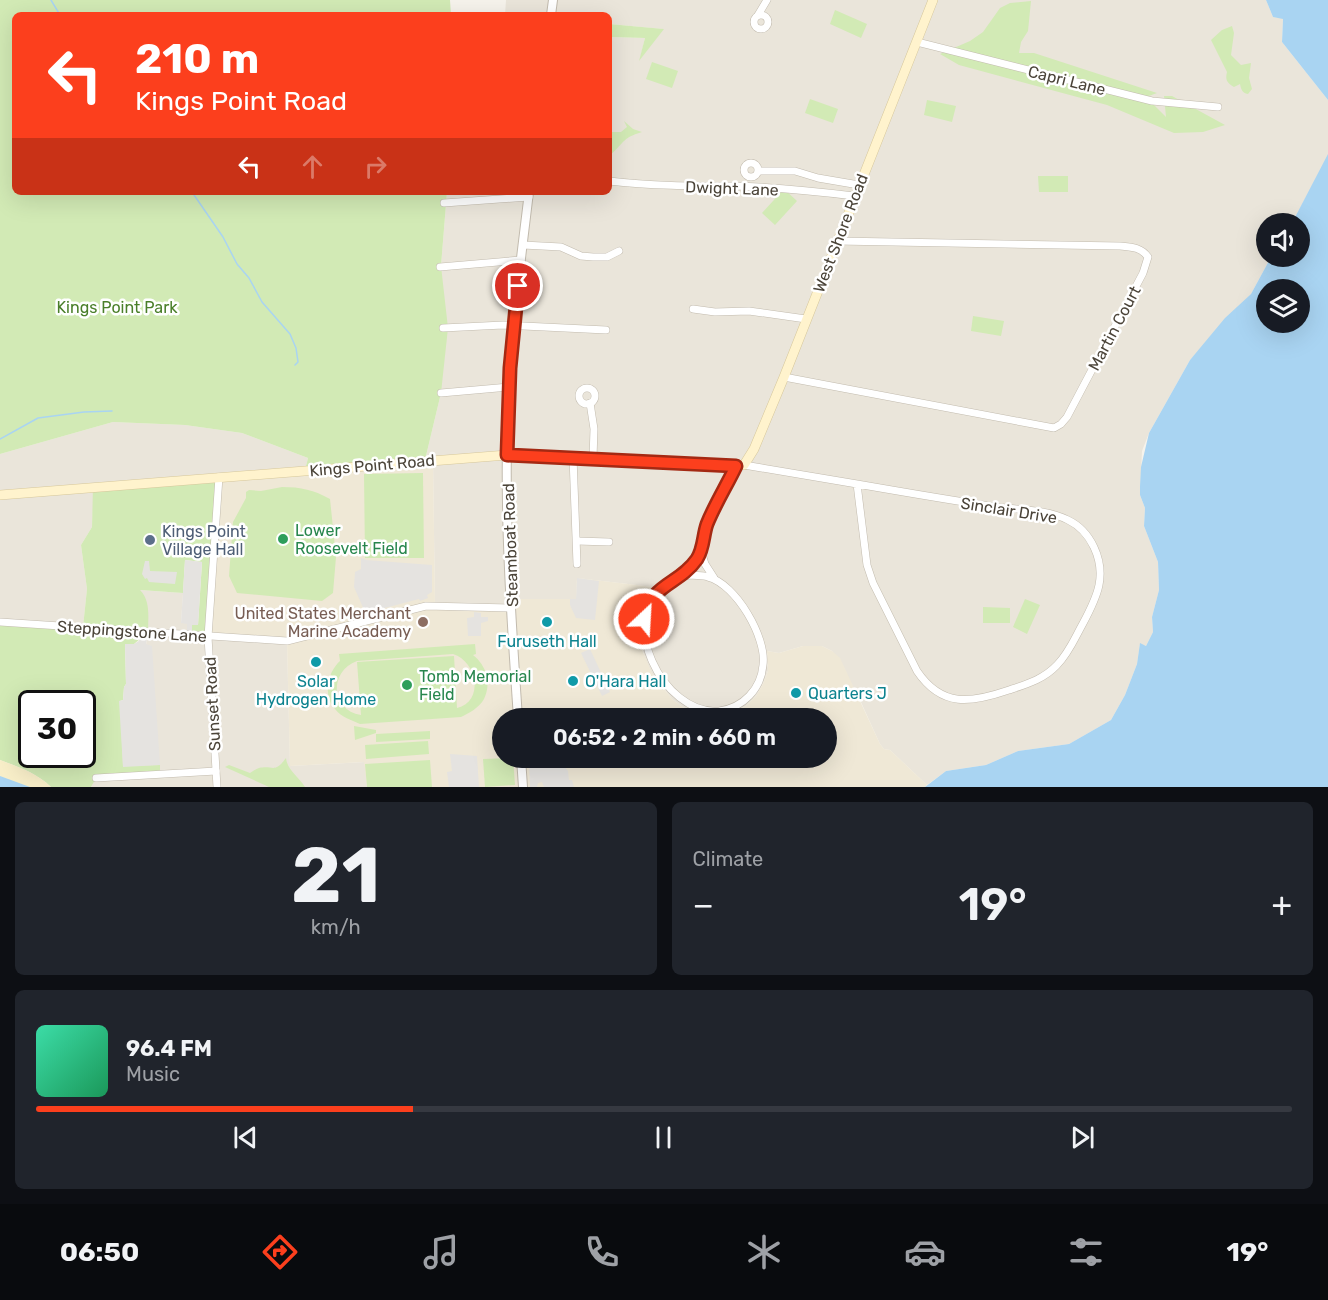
<!DOCTYPE html>
<meta charset="utf-8">
<style>
:root{--surface:#171b24;--page:#20242c;--text:#f1f3f6;--muted:#9ea1a6;--line:#363941;--accent:#fc3f1d}
body{margin:0;font-family:Rubik,sans-serif;background:var(--page);color:var(--text);height:100vh;display:flex;flex-direction:column;font-size:22px;white-space:nowrap}
*{box-sizing:border-box;margin:0}
p{font-size:20px;color:var(--muted)}
.icon{flex:none;width:33px;height:33px;fill:none;stroke:currentColor;stroke-width:2;stroke-linecap:round;stroke-linejoin:round}
.map{position:relative;height:787px;overflow:hidden}
.side{display:flex;flex-direction:column;gap:15px;padding:15px;background:#0d0f14;flex:1}
.side>*{flex:none}
.guide{position:absolute;left:12px;top:12px;width:600px;height:183px;border-radius:9px;box-shadow:0 6px 24px #0002;background:#fc3f1d;color:#fff;overflow:hidden}
.controls{position:absolute;left:1256px;top:213px;display:grid;gap:12px}
.controls a{display:grid;place-items:center;width:54px;height:54px;border-radius:50%;background:var(--surface);box-shadow:0 6px 24px #0002;font-size:30px}
.speed{position:absolute;left:18px;top:690px;display:flex;gap:12px;font-size:30px;font-weight:700;text-align:center}
.speed>*{display:grid;place-content:center;width:78px;height:78px;border-radius:50%;background:var(--surface);box-shadow:0 6px 24px #0002;line-height:1}
.speed .limit{border:3px solid #111;border-radius:9px;background:#fff;color:#111}
.pin{position:absolute;display:grid;place-items:center;width:51px;height:51px;color:#fff;margin:-26px;border:3px solid #fff;border-radius:50%;box-shadow:0 2px 6px #0007}
.me{position:absolute;width:66px;margin:-33px;rotate:25deg;stroke-linejoin:round;filter:drop-shadow(0 0 4px #0008)}
.turn{display:flex;align-items:center;gap:21px;height:126px;padding:0 24px;font-size:27px}
.turn .icon{width:78px;height:78px;stroke-width:2.5}
.turn b{display:block;font-size:42px;line-height:51px}
.lanes{display:flex;align-items:center;height:57px;padding:0 24px;background:#0003;justify-content:center;gap:30px;direction:ltr}
.lanes .off{opacity:.35}
.big{font-size:45px;font-weight:600;line-height:1.1}
.side .tile{flex:1;display:flex;flex-direction:column;justify-content:center;gap:9px;min-width:0;padding:0 21px;border-radius:9px;background:var(--page)}
.side .dial{align-items:center;gap:0}
.dial b{font-size:78px;line-height:1}
.song{display:flex;align-items:center;gap:18px}
.cover{width:72px;height:72px;border-radius:9px;background:linear-gradient(135deg,hsl(160 70% 55%),hsl(150 70% 35%))}
.played{height:6px;border-radius:3px;background:linear-gradient(90deg,var(--accent) 30%,var(--line) 30%)}
.keys{display:flex;justify-content:space-around;direction:ltr}
.heat{display:flex;justify-content:space-between;align-items:center;font-size:33px;direction:ltr}
.side .tiles{flex:1;display:grid;gap:15px;grid-template-columns:1fr 1fr}
.tile:last-child{grid-column:span 2}
.trip{position:absolute;left:492px;top:708px;width:345px;height:60px;border-radius:30px;background:var(--surface);box-shadow:0 6px 24px #0002;font-weight:600;line-height:60px;text-align:center}
.dock{display:flex;height:96px;justify-content:space-around;align-items:center;background:#090b0e;color:var(--muted)}
.dock .icon{width:42px;height:42px}
.dock .selected{color:var(--accent)}
.dock b{font-size:27px;color:var(--text)}
.map>svg:first-child{display:block}
.residential{fill:#eae5da}
.education{fill:#efe8d6;fill-rule:evenodd}
.green{fill:#d2eab5;fill-rule:evenodd}
.sand{fill:#f9efc9}
.parking{fill:#e5e3e0}
.water{fill:#a9d4f2;fill-rule:evenodd}
.lines{fill:none;stroke-linecap:round;stroke-linejoin:round}
.stream{stroke:#a9d4f2;stroke-width:1.5}
.minor-casing{stroke:#c2bbae;stroke-width:8}
.tertiary-casing{stroke:#c2bbae;stroke-width:10}
.secondary-casing{stroke:#d6c79b;stroke-width:10}
.minor{stroke:#fff;stroke-width:7}
.tertiary{stroke:#fff;stroke-width:8}
.secondary{stroke:#fff3cd;stroke-width:9}
.route-casing{stroke:#a42913;stroke-width:15}
.route{stroke:#fc3f1d;stroke-width:10}
.leisure-dot{fill:#2e9e5b;stroke:#fff;stroke-width:2}
.service-dot{fill:#5c6f8a;stroke:#fff;stroke-width:2}
.education-dot{fill:#8d6e63;stroke:#fff;stroke-width:2}
.culture-dot{fill:#0f9aa8;stroke:#fff;stroke-width:2}
.labels{text-anchor:middle;stroke-width:5;stroke-linejoin:round;paint-order:stroke}
.street-label{font-size:16px;fill:#4b4439;stroke:#fff}
.park-label{font-size:16px;fill:#4a7f2a;stroke:#fff}
.leisure-label{font-size:16px;fill:#27864d;stroke:#fff;text-anchor:start}
.service-label{font-size:16px;fill:#4e5e75;stroke:#fff;text-anchor:start}
.education-label{font-size:16px;fill:#785e54;stroke:#fff;text-anchor:end}
.culture-label{font-size:16px;fill:#0d838f;stroke:#fff}
</style>
<div class="map">
<svg width="1328" height="787" viewBox="0 0 1328 787">
<rect width="100%" height="100%" fill="#f6f3ec"/>
<g class="residential">
<polygon points="506,0 1266,0 1273,17 1283,18 1282,42 1328,100 1328,156 1292,223 1266,224 1266,256 1271,257 1251,294 1190,360 1149,433 1142,451 1140,495 1145,508 1144,526 1158,562 1159,590 1152,617 1153,632 1146,646 1140,644 1137,664 1125,695 1111,720 1069,744 1018,751 986,765 946,771 927,785 890,750 884,749 880,744 860,700 832,651 822,646 803,646 779,653 767,651 768,671 763,684 756,696 746,706 730,714 706,717 688,711 672,699 652,674 646,661 638,634 638,617 643,601 653,587 577,578 576,599 517,599 511,608 435,605 433,460 425,460 441,393 441,266 447,192 609,192 609,37 645,38 640,59 663,29 609,24 609,15 505,15"/>
<polygon points="113,422 185,425 242,433 308,458 305,470 93,510 92,527 81,545 87,589 83,627 0,622 0,454"/>
<polygon points="139,590 183,593 181,623 188,623 187,631 287,641 290,766 365,762 367,787 91,787 151,646 146,645 148,632"/>
</g>
<path class="education" d="M433 459 435 605 511 608 517 599H576L577 578 654 587 643 601 638 617V634L643 652 652 674 672 699 688 711 706 717 730 714 746 706 756 696 763 684 768 671 767 651 779 653 803 646H822L832 651 840 658 880 744 884 749 890 750 927 785 925 787H367L364 762 290 766 287 641 208 637 219 477ZM502 718H826V758H502Z"/>
<g class="green">
<polygon points="0,0 450,0 451,15 15,15 15,192 447,192 441,266 448,328 441,393 425,460 305,470 308,458 242,433 185,425 113,422 0,454"/>
<polygon points="1031,1 1028,31 1021,42 1019,53 1034,53 1157,93 1146,97 1166,117 1164,96 1172,96 1225,125 1203,132 1174,133 1107,105 959,65 940,54 970,41 983,32 1000,8 1010,3"/>
<polygon points="835,10 867,24 861,38 830,24"/>
<polygon points="609,24 664,29 639,61 645,38 609,37"/>
<path d="M1232 26 1234 33 1231 55 1241 65 1251 63 1249 78 1252 89 1248 94C1242 93 1241 89 1240 84L1234 87C1227 83 1225 80 1227 72L1211 40 1222 30Z"/>
<polygon points="652,62 678,71 672,88 646,79"/>
<polygon points="810,99 838,109 833,123 805,113"/>
<polygon points="927,100 956,106 952,122 924,115"/>
<path d="M624 121 633 129 642 132C621 138 624 144 609 156V132H621L627 127Z"/>
<polygon points="1038,176 1068,176 1068,192 1039,192"/>
<polygon points="784,189 797,201 775,225 762,213"/>
<polygon points="973,316 1004,321 1001,336 971,331"/>
<polygon points="423,473 424,558 365,558 364,474"/>
<path d="M219 477 208 637 188 635 192 625H198L202 562 185 560 183 593 140 590C151 601 148 618 148 632L134 644H125L126 684 124 687 123 700 120 701 123 766 160 765V774L96 778 91 787H51C37 773 18 767 0 760V622L83 627 87 589 81 545 92 527 93 486ZM32 704H82V754H32Z"/>
<path d="M282 487C301 487 314 490 330 499L336 557 333 593 322 601 237 593 229 576 233 522 246 498V492L249 490 261 491Z"/>
<polygon points="1025,599 1040,605 1027,634 1013,627"/>
<polygon points="983,607 1010,608 1010,623 983,623"/>
<path d="M475 644 476 654 473 655C486 665 492 683 484 699 479 708 469 713 461 717L360 724C351 720 341 717 335 709 323 695 327 673 340 661L339 654ZM453 654C478 662 484 702 457 708L454 656 357 662 361 715C330 710 329 671 357 661Z"/>
<polygon points="354,726 376,730 376,733 355,740"/>
<polygon points="430,731 430,739 376,742 376,734"/>
<polygon points="428,741 429,754 366,759 365,745"/>
<path d="M286 758C287 770 299 777 305 787H269L225 767 229 765 250 773C253 771 256 769 259 768 274 765 274 774 286 758Z"/>
<polygon points="513,758 515,785 485,787 483,759"/>
<polygon points="430,760 432,787 367,787 365,764"/>
</g>
<path class="sand" d="M0 760C18 767 37 773 51 787H0Z"/>
<g class="parking">
<polygon points="361,558 366,560 432,565 432,592 427,595 428,598 420,601 419,599 377,610 378,612 371,613 369,608 365,612 354,587 355,572 361,569"/>
<polygon points="185,560 202,562 198,625 192,625 192,632 187,632 187,624 181,623"/>
<polygon points="145,561 149,561 150,571 177,572 175,584 149,582 147,578 145,579 142,574"/>
<polygon points="577,578 599,581 595,620 576,618 570,605 570,599 576,599"/>
<polygon points="474,612 481,613 481,617 488,617 488,621 481,623 481,636 468,636 467,618 474,617"/>
<polygon points="140,632 148,632 146,644 152,646 160,765 123,767 119,701 123,700 124,687 126,684 125,644 134,644 139,641"/>
<polygon points="590,649 610,692 602,696 581,653"/>
<polygon points="450,754 477,756 479,787 449,787 447,772 452,771"/>
<polygon points="539,758 561,758 564,766 568,771 569,780 572,780 574,787 544,787 542,782 538,783 537,787 530,787 529,763 531,760"/>
</g>
<g class="water">
<polygon points="1266,0 1328,0 1328,100 1282,42 1283,19 1273,17"/>
<path d="M1328 154V787H925L946 771 986 765 1018 751 1069 744 1111 720 1125 695 1137 664 1140 643 1146 646 1153 632 1152 617 1159 590 1158 562 1144 526 1145 508 1140 495V486L1141 467 1149 433 1190 360 1225 318 1251 294 1271 257 1299 256V224L1292 223ZM1266 290H1299V322H1266Z"/>
<polygon points="0,776 30,787 0,787"/>
</g>
<g class="lines">
<g class="stream">
<polyline points="51,0 60,15"/>
<polyline points="192,192 223,237 237,264 249,278 262,302 290,334 296,348 298,362 295,365"/>
<polyline points="0,439 38,418 84,412 112,411"/>
</g>
<g class="minor-casing">
<g id="minor">
<circle cx="761" cy="22" r="7"/>
<polyline points="758,15 767,0"/>
<polyline points="917,42 1152,101 1218,107"/>
<circle cx="751" cy="170" r="7"/>
<polyline points="759,171 795,171 818,178 859,185"/>
<path d="M609 181C651 186 692 186 734 186 774 187 814 191 854 196"/>
<polyline points="444,203 529,197"/>
<polyline points="523,245 561,247 581,256 593,257 607,257 619,251"/>
<polyline points="440,267 521,260"/>
<polyline points="693,309 715,312 749,311 806,319"/>
<polyline points="443,328 503,325 606,330"/>
<path d="M784 377 1054 428 1061 424 1067 417 1143 273 1148 257C1141 247 1131 247 1120 246L837 241"/>
<circle cx="587" cy="396" r="8"/>
<polyline points="441,393 509,387"/>
<polyline points="590,403 594,429 593,458"/>
<polyline points="573,457 577,564"/>
<path d="M744 465 857 484 867 565 873 583 917 671C942 708 971 703 1009 690 1027 684 1044 679 1057 665 1068 654 1074 640 1081 627 1088 614 1096 600 1099 585 1104 560 1091 531 1068 520 1046 509 1020 510 996 507 950 500 903 492 857 484"/>
<polyline points="577,541 609,542"/>
<polyline points="701,551 705,564 714,578"/>
<path d="M690 575C696 576 703 575 708 577 736 584 767 638 763 665 761 689 743 708 719 711 663 716 613 615 669 583 677 578 682 576 690 575Z"/>
<polyline points="681,576 701,551 708,524 737,466"/>
<polyline points="0,622 287,641 426,606 511,608"/>
<polyline points="96,778 216,771"/>
<polyline points="217,787 208,637 219,477"/>
</g>
</g>
<g class="tertiary-casing">
<g id="tertiary">
<polyline points="551,15 553,0"/>
<path d="M518 718C510 603 502 485 510 368 514 309 522 251 529 192"/>
<polyline points="521,758 523,787"/>
</g>
</g>
<g class="secondary-casing">
<polyline id="secondary" points="0,495 507,455 573,457 706,465 744,465 754,449 784,377 933,0"/>
</g>
<use href="#minor" class="minor"/>
<use href="#tertiary" class="tertiary"/>
<use href="#secondary" class="secondary"/>
</g>
<g class="lines">
<g class="route-casing">
<path id="route" d="M518 286 510 368 507 455 736 466C727 485 715 504 707 524 703 535 704 548 697 559 678 586 652 582 644 619"/>
</g>
<use href="#route" class="route"/>
</g>
<g class="leisure-dot">
<circle cx="283" cy="539" r="6"/>
<circle cx="407" cy="685" r="6"/>
</g>
<circle class="service-dot" cx="150" cy="540" r="6"/>
<circle class="education-dot" cx="423" cy="622" r="6"/>
<g class="culture-dot">
<circle cx="547" cy="622" r="6"/>
<circle cx="316" cy="662" r="6"/>
<circle cx="573" cy="681" r="6"/>
<circle cx="796" cy="693" r="6"/>
</g>
<g class="labels">
<g class="street-label">
<text transform="translate(1067 80) rotate(14)" y="6">Capri Lane</text>
<text transform="translate(732 188) rotate(2)" y="6">Dwight Lane</text>
<text transform="translate(840 233) rotate(-69)" y="6">West Shore Road</text>
<text transform="translate(1114 328) rotate(-62)" y="6">Martin Court</text>
<text transform="translate(372 465) rotate(-5)" y="6">Kings Point Road</text>
<text transform="translate(1009 510) rotate(9)" y="6">Sinclair Drive</text>
<text transform="translate(510 545) rotate(-92)" y="6">Steamboat Road</text>
<text transform="translate(132 631) rotate(4)" y="6">Steppingstone Lane</text>
<text transform="translate(212 704) rotate(-93)" y="6">Sunset Road</text>
</g>
<g class="park-label">
<text x="117" y="313">Kings Point Park</text>
</g>
<g class="leisure-label">
<text x="295" y="536">Lower<tspan x="295" dy="18">Roosevelt Field</tspan></text>
<text x="419" y="682">Tomb Memorial<tspan x="419" dy="18">Field</tspan></text>
</g>
<g class="service-label">
<text x="162" y="537">Kings Point<tspan x="162" dy="18">Village Hall</tspan></text>
</g>
<g class="education-label">
<text x="411" y="619">United States Merchant<tspan x="411" dy="18">Marine Academy</tspan></text>
</g>
<g class="culture-label">
<text x="547" y="647">Furuseth Hall</text>
<text x="316" y="687">Solar<tspan x="316" dy="18">Hydrogen Home</tspan></text>
<text x="585" y="687" text-anchor="start">O'Hara Hall</text>
<text x="808" y="699" text-anchor="start">Quarters J</text>
</g>
</g>
</svg>
<div class="controls">
<a><svg class="icon" aria-label="sound" viewBox="0 0 24 24"><path d="M4 9h4l5-4v14l-5-4H4zM17 9q2 3 0 6"/></svg></a>
<a><svg class="icon" aria-label="layers" viewBox="0 0 24 24"><path d="M12 4l9 5-9 5-9-5zM3 14l9 5 9-5"/></svg></a>
</div>
<div class="speed"><div class="limit">30</div></div>
<div class="pin" style="left:518px;top:286px;background:#d93025"><svg class="icon" aria-label="arrive" viewBox="0 0 24 24"><path d="M6 21V4h12l-3 4 3 4H6"/></svg></div>
<svg class="me" style="left:644px;top:619px" viewBox="-20 -20 40 40"><circle r="17" fill="#fc3f1d" stroke="#fff" stroke-width="3"/><path d="M0-11L8 9 0 5-8 9z" fill="#fff"/></svg>
<div class="trip">06:52 · 2 min · 660 m</div>
<div class="guide">
<div class="turn"><svg class="icon" aria-label="left" viewBox="0 0 24 24"><path d="M17 20v-9H6M10 6l-5 5 5 5"/></svg><div><b>210 m</b>Kings Point Road</div></div>
<div class="lanes"><svg class="icon" aria-label="left" viewBox="0 0 24 24"><path d="M17 20v-9H6M10 6l-5 5 5 5"/></svg><svg class="icon off" aria-label="ahead" viewBox="0 0 24 24"><path d="M12 20V5M6 11l6-6 6 6"/></svg><svg class="icon off" aria-label="right" viewBox="0 0 24 24"><path d="M7 20v-9h11M14 6l5 5-5 5"/></svg></div>
</div>
</div>
<section class="side">
<div class="tiles">
<div class="tile dial"><b>21</b><p>km/h</p></div>
<div class="tile"><p>Climate</p>
<div class="heat"><a>−</a><b class="big">19°</b><a>+</a></div>
</div>
<div class="tile">
<div class="song"><i class="cover"></i><div><b>96.4 FM</b><p>Music</p></div></div>
<div class="played"></div>
<div class="keys"><svg class="icon" aria-label="previous" viewBox="0 0 24 24"><path d="M18 5L8 12l10 7zM5 5v14"/></svg><svg class="icon" aria-label="pause" viewBox="0 0 24 24"><path d="M8 5v14M16 5v14"/></svg><svg class="icon" aria-label="next" viewBox="0 0 24 24"><path d="M6 5l10 7-10 7zM19 5v14"/></svg></div>
</div>
</div>
</section>
<nav class="dock">
<b>06:50</b>
<svg class="icon selected" aria-label="directions" viewBox="0 0 24 24"><path d="M12 3l9 9-9 9-9-9zM9 14v-3h6M13 9l2 2-2 2"/></svg>
<svg class="icon" aria-label="music" viewBox="0 0 24 24"><path d="M9 18V5l10-2v13"/><circle cx="6" cy="18" r="3"/><circle cx="16" cy="16" r="3"/></svg>
<svg class="icon" aria-label="phone" viewBox="0 0 24 24"><path d="M5 4h4l2 5-3 2q2 4 5 5l2-3 5 2v4C11 20 4 13 5 4z"/></svg>
<svg class="icon" aria-label="climate" viewBox="0 0 24 24"><path d="M12 3v18M4 7l16 10M4 17L20 7"/></svg>
<svg class="icon" aria-label="car" viewBox="0 0 24 24"><path d="M5 17H2v-5l4-1 3-4h7l3 4 3 1v5h-3M9 17h6M6 11h13"/><circle cx="7" cy="17" r="2"/><circle cx="17" cy="17" r="2"/></svg>
<svg class="icon" aria-label="filters" viewBox="0 0 24 24"><path d="M4 7h16M4 17h16"/><circle cx="9" cy="7" r="2"/><circle cx="15" cy="17" r="2"/></svg>
<b>19°</b>
</nav>
